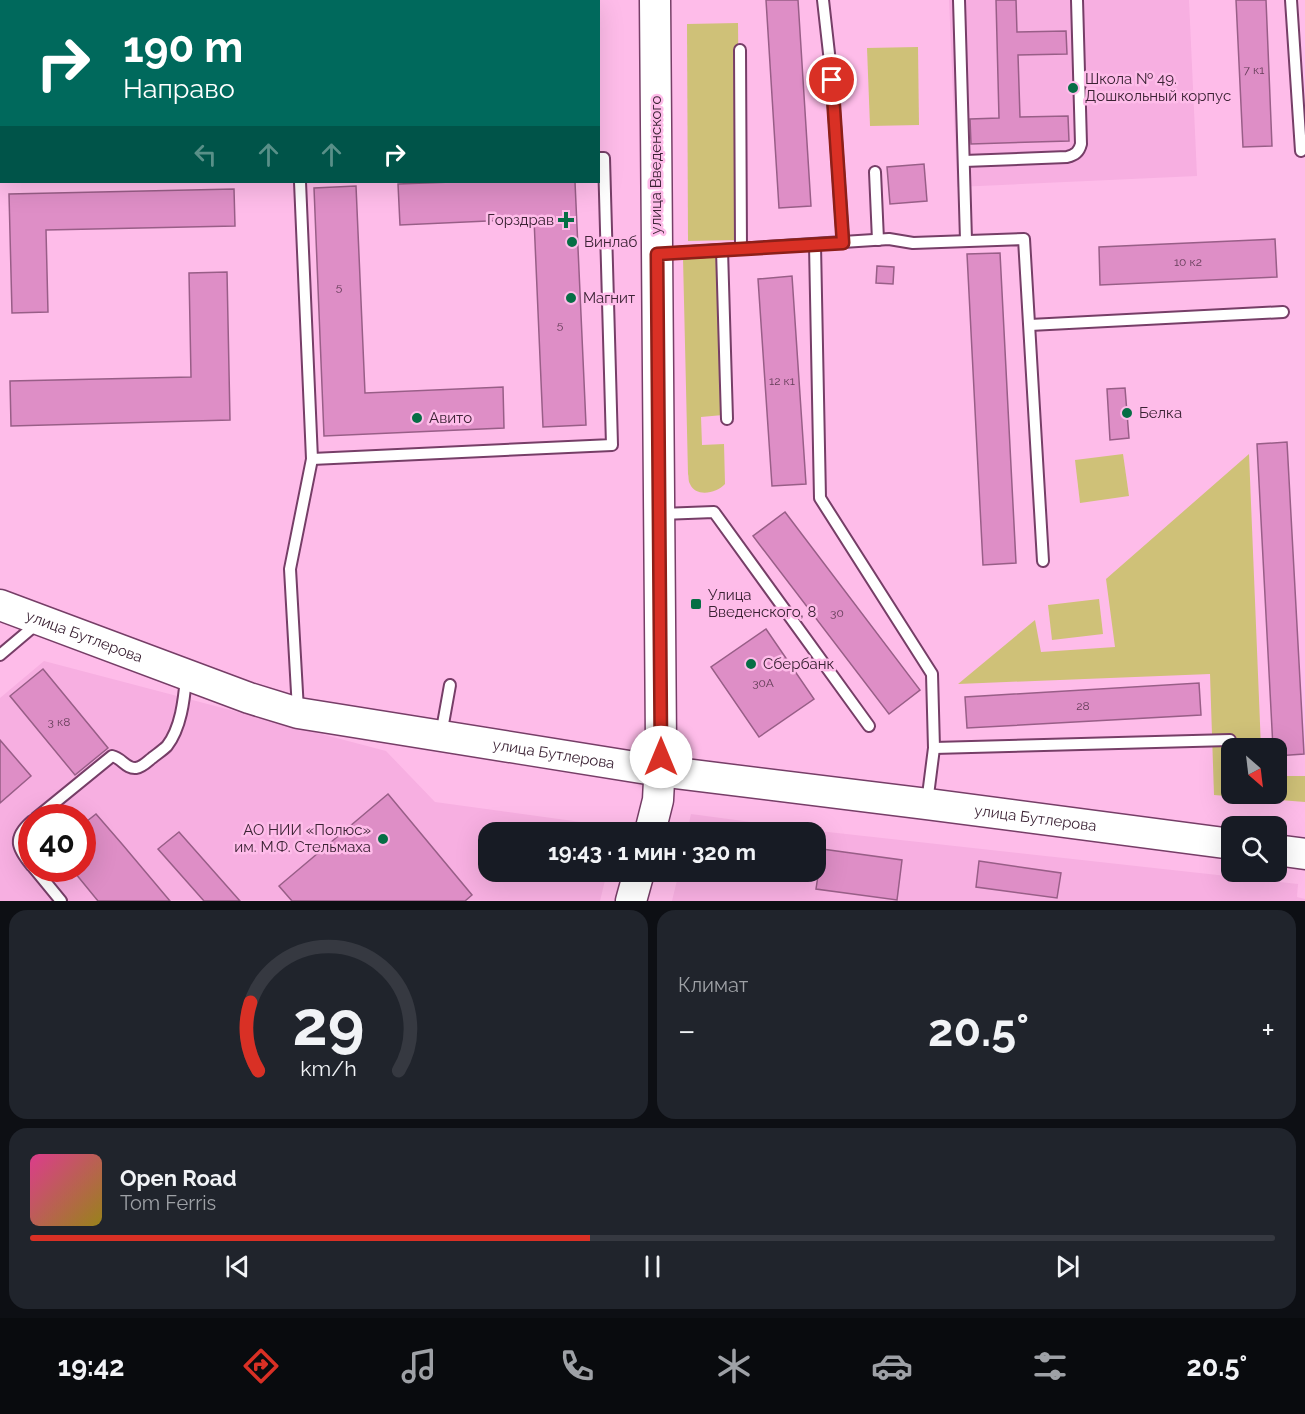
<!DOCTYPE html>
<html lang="ru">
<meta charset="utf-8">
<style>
:root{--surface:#171b24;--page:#20242c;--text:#f1f3f6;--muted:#9ea1a6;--line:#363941;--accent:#d93025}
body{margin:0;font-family:Raleway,sans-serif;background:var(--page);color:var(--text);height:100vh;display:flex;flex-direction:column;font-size:22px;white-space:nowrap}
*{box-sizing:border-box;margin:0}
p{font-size:20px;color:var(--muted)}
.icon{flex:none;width:33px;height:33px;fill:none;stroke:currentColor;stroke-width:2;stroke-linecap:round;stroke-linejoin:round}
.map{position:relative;height:901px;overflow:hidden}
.sheet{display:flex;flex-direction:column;gap:9px;padding:9px;background:#0d0f14;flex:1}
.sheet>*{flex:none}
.top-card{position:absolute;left:0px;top:0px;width:600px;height:183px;box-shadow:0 6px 24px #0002;background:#00695c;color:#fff;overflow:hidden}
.needle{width:39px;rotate:152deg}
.controls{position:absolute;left:1221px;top:738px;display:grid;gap:12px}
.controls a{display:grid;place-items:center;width:66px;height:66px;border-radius:12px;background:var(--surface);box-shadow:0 6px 24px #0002;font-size:30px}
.speed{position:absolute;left:18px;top:804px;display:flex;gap:12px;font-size:30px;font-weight:700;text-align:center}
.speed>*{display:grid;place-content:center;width:78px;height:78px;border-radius:50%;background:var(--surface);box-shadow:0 6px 24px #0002;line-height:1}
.speed .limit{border:9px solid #d22;background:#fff;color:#111}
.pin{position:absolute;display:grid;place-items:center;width:51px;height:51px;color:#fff;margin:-26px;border:3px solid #fff;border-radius:50%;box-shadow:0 2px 6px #0007}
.me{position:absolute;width:66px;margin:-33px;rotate:0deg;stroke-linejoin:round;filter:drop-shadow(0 0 4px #0008)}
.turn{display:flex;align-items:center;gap:21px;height:126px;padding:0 24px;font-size:27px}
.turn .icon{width:78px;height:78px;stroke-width:2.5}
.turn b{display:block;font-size:42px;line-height:51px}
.lanes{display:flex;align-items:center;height:57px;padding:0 24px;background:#0003;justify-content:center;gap:30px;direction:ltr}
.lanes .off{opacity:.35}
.big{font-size:45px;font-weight:700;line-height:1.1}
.sheet .card{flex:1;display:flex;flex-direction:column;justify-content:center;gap:9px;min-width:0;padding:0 21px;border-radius:18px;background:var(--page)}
.sheet .dial{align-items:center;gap:0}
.dial svg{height:156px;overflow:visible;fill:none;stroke:var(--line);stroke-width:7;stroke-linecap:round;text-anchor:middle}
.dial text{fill:var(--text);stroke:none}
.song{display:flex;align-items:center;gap:18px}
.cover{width:72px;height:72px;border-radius:9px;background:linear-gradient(135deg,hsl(330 70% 55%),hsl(50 70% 35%))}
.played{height:6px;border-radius:3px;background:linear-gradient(90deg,var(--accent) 45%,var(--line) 45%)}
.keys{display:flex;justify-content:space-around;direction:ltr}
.heat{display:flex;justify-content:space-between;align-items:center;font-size:33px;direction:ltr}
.sheet .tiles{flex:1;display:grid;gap:9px;grid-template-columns:1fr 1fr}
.card:last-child{grid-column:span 2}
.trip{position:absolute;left:478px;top:822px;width:348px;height:60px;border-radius:18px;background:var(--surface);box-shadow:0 6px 24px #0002;font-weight:700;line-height:60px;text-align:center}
.menu{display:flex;height:96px;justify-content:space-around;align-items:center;background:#090b0e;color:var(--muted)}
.menu .icon{width:42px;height:42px}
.menu .active{color:var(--accent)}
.menu b{font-size:27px;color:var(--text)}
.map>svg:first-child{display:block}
.built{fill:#f7afe1;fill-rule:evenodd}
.green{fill:#cfc178}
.building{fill:#de8ec6;stroke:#985e87;stroke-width:1.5}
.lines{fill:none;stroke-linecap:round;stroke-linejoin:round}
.lane-casing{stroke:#763e67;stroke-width:14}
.secondary-casing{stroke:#763e67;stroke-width:33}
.lane{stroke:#fff;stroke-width:10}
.secondary{stroke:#fff;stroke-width:30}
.route-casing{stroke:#8d1f18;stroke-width:15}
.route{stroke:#d93025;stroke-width:10}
.poi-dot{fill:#066e45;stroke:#febce9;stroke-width:2}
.labels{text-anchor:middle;stroke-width:5;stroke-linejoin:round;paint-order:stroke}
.number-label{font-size:12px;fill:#643d58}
.poi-label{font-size:15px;fill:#3b2234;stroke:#febce9;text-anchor:start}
.street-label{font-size:15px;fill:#3b2234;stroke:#febce9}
</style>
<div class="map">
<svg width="1305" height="901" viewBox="0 0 1305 901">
<rect width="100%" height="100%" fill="#febce9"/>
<g class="built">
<polygon points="949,0 1189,0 1197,176 957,187"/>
<path d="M44 661 386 751 435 802 617 827 616 832H489V872H607L600 901H0V698ZM32 818H82V868H32Z"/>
<polygon points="691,814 810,830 1298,884 1297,897 1305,899 1305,901 672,901 679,872 816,872 816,832 687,832"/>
</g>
<g class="green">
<polygon points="738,23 740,240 688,241 687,24"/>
<polygon points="918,47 919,125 870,126 867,48"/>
<path d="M718 256 723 415 701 417 702 445 724 444 725 484C717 493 696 498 690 484 688 481 689 477 688 474L683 258Z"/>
<polygon points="1123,454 1129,496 1080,503 1075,460"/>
<polygon points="1249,454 1261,748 1232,748 1232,794 1276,794 1277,776 1305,776 1305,802 1214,795 1210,674 958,684 1035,620 1041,652 1115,647 1106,579"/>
<polygon points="1099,599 1103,634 1052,640 1048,605"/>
</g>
<g class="building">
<polygon points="766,0 798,0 811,206 779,208"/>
<polygon points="996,0 1016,0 1017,32 1066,31 1067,54 1018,55 1020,117 1068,116 1069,141 971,144 970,119 999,118"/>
<polygon points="1236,0 1266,0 1272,146 1243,147"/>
<polygon points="924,164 927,201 890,204 887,167"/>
<polygon points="453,182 575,182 586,425 543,427 534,219 400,225 398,184"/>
<polygon points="356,186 365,393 503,387 504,428 324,436 314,188"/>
<polygon points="234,189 235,226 46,230 48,312 12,313 9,194"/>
<polygon points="1275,239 1277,277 1100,285 1099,247"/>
<polygon points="1000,253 1016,563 983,565 967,254"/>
<polygon points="877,266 894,267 893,284 876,283"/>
<polygon points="227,272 230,420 11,426 10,381 191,377 189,273"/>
<polygon points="792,276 806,484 772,486 758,279"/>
<polygon points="1125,388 1129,438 1110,440 1107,389"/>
<polygon points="1287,442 1304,754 1276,756 1276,748 1273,748 1257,444"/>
<polygon points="785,512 920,690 889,714 753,536"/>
<polygon points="766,629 814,699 759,737 711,667"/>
<polygon points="43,669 108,748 75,775 10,696"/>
<polygon points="1199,683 1201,715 967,728 965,697"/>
<polygon points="0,740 31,776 0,803"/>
<polygon points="388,794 472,895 465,901 292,901 279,886"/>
<polygon points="96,814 122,844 170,901 98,901 71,868 82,868 82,825"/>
<polygon points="179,832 240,901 204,901 158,849"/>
<polygon points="822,849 902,860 897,900 816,889"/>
<polygon points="979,861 1061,873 1057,898 976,887"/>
</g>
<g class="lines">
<g class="lane-casing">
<g id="lane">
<polyline points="64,0 65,2"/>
<polyline points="149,0 149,2"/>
<polyline points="823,0 832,80 843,243"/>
<polyline points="959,0 966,240"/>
<polyline points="1291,0 1301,151"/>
<polyline points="740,50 741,249"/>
<path d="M964 161 1067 157C1075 155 1079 152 1081 144L1077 0"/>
<polyline points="875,172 878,240"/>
<polyline points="815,245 820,498 932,674 934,748 927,803"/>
<polyline points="722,250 727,419"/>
<polyline points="660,254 889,239 913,243 1024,239 1043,561"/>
<polyline points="1030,325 1283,312"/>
<polyline points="312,459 612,445 604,158 598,158"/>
<polyline points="661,514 714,512 869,726"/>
<polyline points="0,655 39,622"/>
<polyline points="298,710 290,569 312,459 300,182"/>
<polyline points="441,735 450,685"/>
<polyline points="934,748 1230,740"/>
<path d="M36 818 112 756C122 758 126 769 136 768 143 767 148 761 152 758 157 754 163 750 167 746 181 728 184 700 186 678"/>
<path d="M32 821C12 838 17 848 32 866"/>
<polyline points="34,868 61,901"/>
</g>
</g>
<g class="secondary-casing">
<g id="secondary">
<path id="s1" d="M0 605 249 698 298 713 660 771 927 804 1232 844"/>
<polyline points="650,832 658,800 661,743 655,0"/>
<polyline points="1276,850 1305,854"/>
<polyline points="631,901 639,872"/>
</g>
</g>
<use href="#lane" class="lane"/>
<use href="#secondary" class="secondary"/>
</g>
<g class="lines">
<g class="route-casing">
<polyline id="route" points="661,757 657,254 843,243 832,80"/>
</g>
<use href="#route" class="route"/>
</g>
<g class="poi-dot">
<circle cx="1073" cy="88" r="6"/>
<path d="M563 211h6v6h6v6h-6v6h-6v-6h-6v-6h6z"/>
<circle cx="572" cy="242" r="6"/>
<circle cx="571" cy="298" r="6"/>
<circle cx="1127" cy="413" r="6"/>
<circle cx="417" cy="418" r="6"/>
<rect x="690" y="598" width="12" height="12" rx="3"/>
<circle cx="751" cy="664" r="6"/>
<circle cx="383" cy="839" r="6"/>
</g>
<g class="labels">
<g class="number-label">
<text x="1254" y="74">7 к1</text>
<text x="1188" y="266">10 к2</text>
<text x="339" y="291">5</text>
<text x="560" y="329">5</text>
<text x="782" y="385">12 к1</text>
<text x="837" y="617">30</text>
<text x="763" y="687">30А</text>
<text x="1083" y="710">28</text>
<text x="59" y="726">3 к8</text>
</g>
<g class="poi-label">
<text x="1085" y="84">Школа № 49.<tspan x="1085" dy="17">Дошкольный корпус</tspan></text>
<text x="554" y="225" text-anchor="end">Горздрав</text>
<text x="584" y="247">Винлаб</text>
<text x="583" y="303">Магнит</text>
<text x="1139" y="418">Белка</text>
<text x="429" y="423">Авито</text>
<text x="708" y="600">Улица<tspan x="708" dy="17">Введенского, 8</tspan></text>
<text x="763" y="669">Сбербанк</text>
<text x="371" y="835" text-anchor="end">АО НИИ «Полюс»<tspan x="371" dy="17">им. М.Ф. Стельмаха</tspan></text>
</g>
<g class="street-label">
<text transform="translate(656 165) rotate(-90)" y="5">улица Введенского</text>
<text dy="5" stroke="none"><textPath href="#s1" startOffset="90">улица Бутлерова</textPath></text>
<text dy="5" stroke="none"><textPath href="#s1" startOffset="576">улица Бутлерова</textPath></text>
<text dy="5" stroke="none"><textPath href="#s1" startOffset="1062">улица Бутлерова</textPath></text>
</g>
</g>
</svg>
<div class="controls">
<a><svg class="needle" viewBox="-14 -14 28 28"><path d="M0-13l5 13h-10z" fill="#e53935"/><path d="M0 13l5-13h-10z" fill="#9ea1a6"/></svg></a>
<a><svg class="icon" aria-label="search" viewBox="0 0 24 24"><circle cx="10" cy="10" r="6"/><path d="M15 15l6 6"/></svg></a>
</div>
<div class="speed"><div class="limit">40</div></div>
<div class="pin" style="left:832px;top:80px;background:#d93025"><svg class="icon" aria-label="arrive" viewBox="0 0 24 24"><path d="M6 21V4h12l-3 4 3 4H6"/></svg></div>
<svg class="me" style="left:661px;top:757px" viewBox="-20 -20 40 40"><circle r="19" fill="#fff"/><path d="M0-13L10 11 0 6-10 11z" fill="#d93025"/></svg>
<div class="trip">19:43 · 1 мин · 320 m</div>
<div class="top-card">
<div class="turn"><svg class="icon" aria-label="right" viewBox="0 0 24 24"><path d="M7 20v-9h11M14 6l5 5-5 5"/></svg><div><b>190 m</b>Направо</div></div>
<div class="lanes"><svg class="icon off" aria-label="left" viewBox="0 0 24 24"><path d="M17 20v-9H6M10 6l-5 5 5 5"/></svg><svg class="icon off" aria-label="ahead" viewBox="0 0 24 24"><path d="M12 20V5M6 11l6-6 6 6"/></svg><svg class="icon off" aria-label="ahead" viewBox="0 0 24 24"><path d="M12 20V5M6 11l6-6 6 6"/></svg><svg class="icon" aria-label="right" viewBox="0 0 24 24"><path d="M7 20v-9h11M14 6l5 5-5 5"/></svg></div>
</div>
</div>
<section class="sheet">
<div class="tiles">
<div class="card dial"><svg viewBox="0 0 100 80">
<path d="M14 69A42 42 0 1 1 86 69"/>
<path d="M14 69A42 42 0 0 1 10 34" stroke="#d93025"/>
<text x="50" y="56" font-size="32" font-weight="700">29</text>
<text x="50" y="72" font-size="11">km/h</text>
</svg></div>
<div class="card"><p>Климат</p>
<div class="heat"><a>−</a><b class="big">20.5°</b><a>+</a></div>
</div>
<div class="card">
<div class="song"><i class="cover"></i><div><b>Open Road</b><p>Tom Ferris</p></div></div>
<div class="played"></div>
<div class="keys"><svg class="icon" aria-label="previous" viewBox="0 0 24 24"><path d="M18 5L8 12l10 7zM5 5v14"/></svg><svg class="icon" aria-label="pause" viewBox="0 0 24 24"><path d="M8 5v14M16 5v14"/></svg><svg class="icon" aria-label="next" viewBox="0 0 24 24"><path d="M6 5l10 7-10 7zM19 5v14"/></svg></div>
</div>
</div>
</section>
<nav class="menu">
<b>19:42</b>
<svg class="icon active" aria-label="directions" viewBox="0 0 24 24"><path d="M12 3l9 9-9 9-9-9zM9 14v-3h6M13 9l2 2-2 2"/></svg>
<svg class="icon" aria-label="music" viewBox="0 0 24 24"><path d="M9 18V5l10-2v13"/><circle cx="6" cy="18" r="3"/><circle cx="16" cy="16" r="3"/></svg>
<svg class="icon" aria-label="phone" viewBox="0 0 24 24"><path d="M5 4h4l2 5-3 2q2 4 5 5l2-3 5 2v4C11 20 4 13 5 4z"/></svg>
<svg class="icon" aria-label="climate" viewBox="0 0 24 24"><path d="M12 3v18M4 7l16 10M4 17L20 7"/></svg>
<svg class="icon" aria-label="car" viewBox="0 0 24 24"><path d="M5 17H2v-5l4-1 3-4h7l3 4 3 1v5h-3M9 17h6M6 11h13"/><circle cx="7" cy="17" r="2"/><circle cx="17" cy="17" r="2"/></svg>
<svg class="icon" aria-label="filters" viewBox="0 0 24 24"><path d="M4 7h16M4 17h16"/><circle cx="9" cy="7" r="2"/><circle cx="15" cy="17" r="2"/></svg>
<b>20.5°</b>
</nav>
